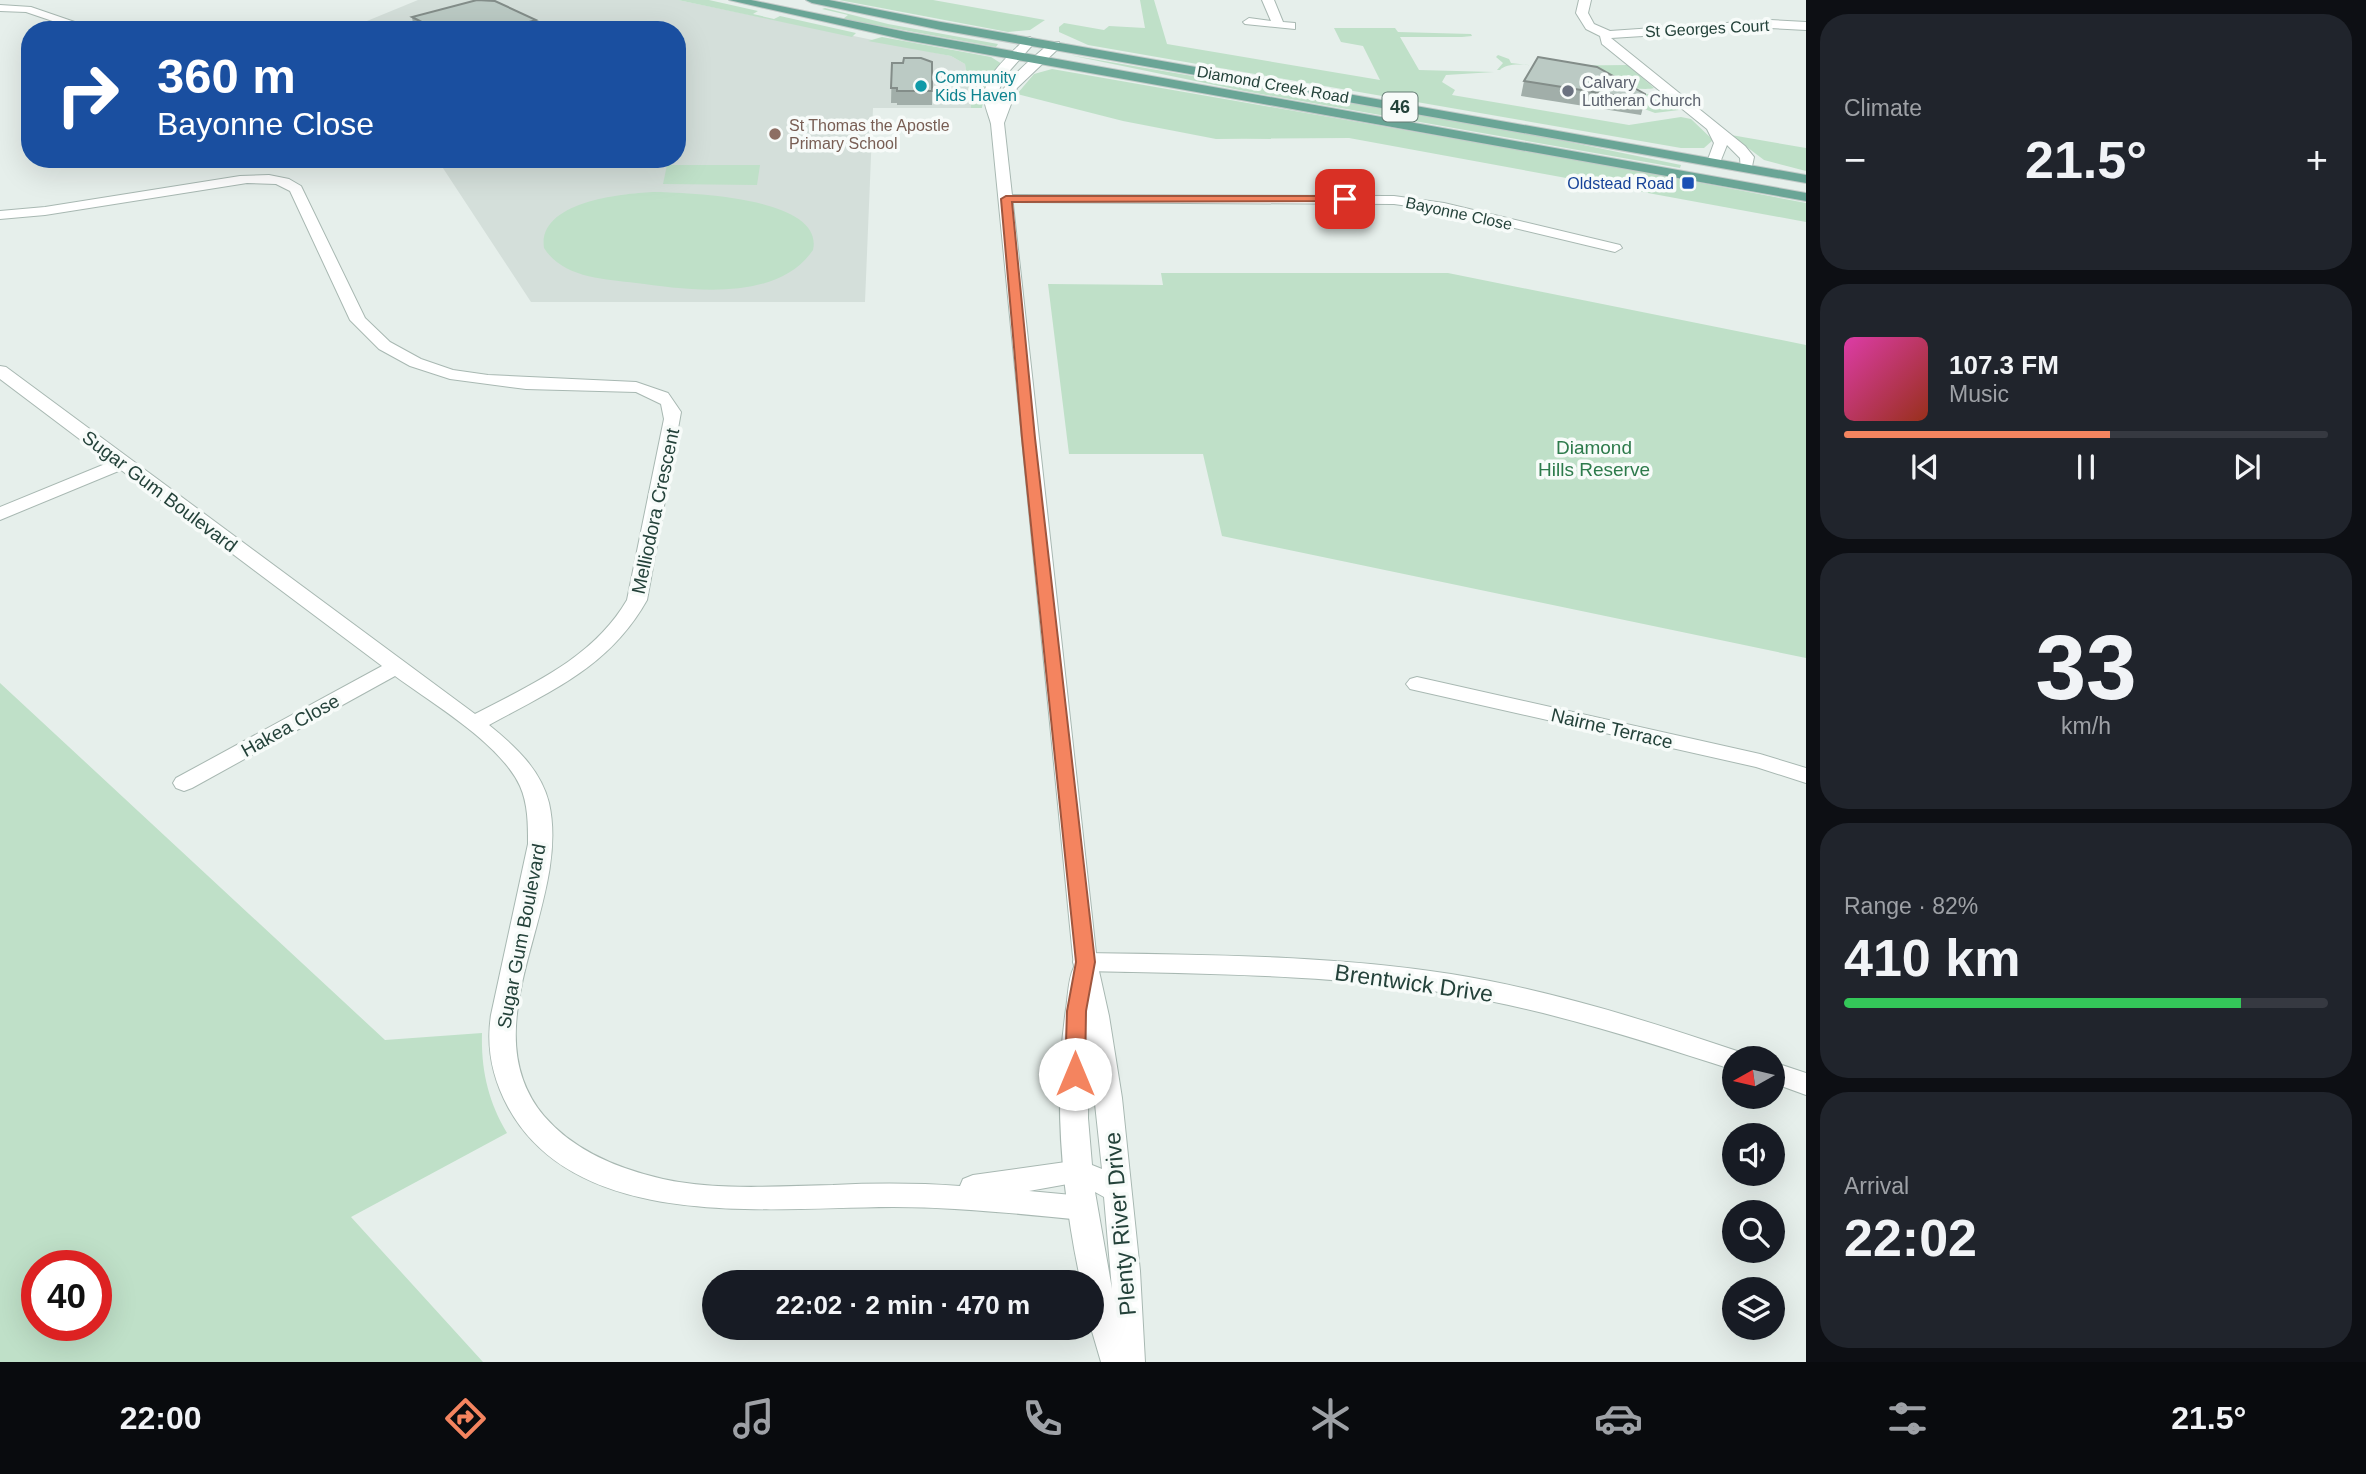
<!DOCTYPE html>
<meta charset="utf-8">
<style>
:root{--surface:#171b24;--page:#20242c;--text:#f1f3f6;--muted:#9ea1a6;--line:#363941;--accent:#f4845f}
body{margin:0;font-family:Arial,sans-serif;background:var(--page);color:var(--text);height:100vh;display:flex;flex-direction:column;font-size:26px;white-space:nowrap}
*{box-sizing:border-box;margin:0}
p{font-size:23px;color:var(--muted)}
.icon{flex:none;width:38px;height:38px;fill:none;stroke:currentColor;stroke-width:2;stroke-linecap:round;stroke-linejoin:round}
.map{position:relative;flex:1;overflow:hidden}
.panel{display:flex;flex-direction:column;gap:14px;padding:14px;background:#0d0f14;width:560px}
.panel>*{flex:none}
.top-card{position:absolute;left:21px;top:21px;width:665px;height:147px;border-radius:28px;box-shadow:0 7px 28px #0002;background:#1a4fa0;color:#fff;overflow:hidden}
.needle{width:46px;rotate:262deg}
.controls{position:absolute;left:1722px;top:1046px;display:grid;gap:14px}
.controls a{display:grid;place-items:center;width:63px;height:63px;border-radius:50%;background:var(--surface);box-shadow:0 7px 28px #0002;font-size:35px}
.speed{position:absolute;left:21px;top:1250px;display:flex;gap:14px;font-size:35px;font-weight:700;text-align:center}
.speed>*{display:grid;place-content:center;width:91px;height:91px;border-radius:50%;background:var(--surface);box-shadow:0 7px 28px #0002;line-height:1}
.speed .limit{border:10px solid #d22;background:#fff;color:#111}
.pin{position:absolute;display:grid;place-items:center;width:60px;height:60px;color:#fff;margin:-30px;border-radius:14px;box-shadow:0 4px 10px #0006}
.me{position:absolute;width:77px;margin:-38px;rotate:0deg;stroke-linejoin:round;filter:drop-shadow(0 0 5px #0008)}
.turn{display:flex;align-items:center;gap:24px;height:147px;padding:0 21px;font-size:32px}
.turn .icon{width:91px;height:91px;stroke-width:2.5}
.turn b{display:block;font-size:49px;line-height:60px}
.big{font-size:52px;font-weight:700;line-height:1.1}
.panel .card{flex:1;display:flex;flex-direction:column;justify-content:center;gap:10px;min-width:0;padding:0 24px;border-radius:28px;background:var(--page)}
.panel .dial{align-items:center;gap:0}
.dial b{font-size:91px;line-height:1}
.song{display:flex;align-items:center;gap:21px}
.cover{width:84px;height:84px;border-radius:10px;background:linear-gradient(135deg,hsl(320 70% 55%),hsl(10 70% 35%))}
.played{height:7px;border-radius:4px;background:linear-gradient(90deg,var(--accent) 55%,var(--line) 55%)}
.keys{display:flex;justify-content:space-around;direction:ltr}
.heat{display:flex;justify-content:space-between;align-items:center;font-size:38px;direction:ltr}
.charge{height:10px;border-radius:5px;background:linear-gradient(90deg,#34c759 82%,var(--line) 0)}
.trip{position:absolute;left:702px;top:1270px;width:402px;height:70px;border-radius:35px;background:var(--surface);box-shadow:0 7px 28px #0002;font-weight:700;line-height:70px;text-align:center}
.dock{display:flex;height:112px;justify-content:space-around;align-items:center;background:#090b0e;color:var(--muted)}
.dock .icon{width:49px;height:49px}
.dock .current{color:var(--accent)}
.dock b{font-size:32px;color:var(--text)}
main{display:flex;flex:1;min-height:0}
.map>svg:first-child{display:block}
.built{fill:#d4dfda}
.green{fill:#bfe0c8;fill-rule:evenodd}
.lines{fill:none;stroke-linecap:round;stroke-linejoin:round}
.minor-casing{stroke:#a8b8b2;stroke-width:2}
.tertiary-casing{stroke:#a8b8b2;stroke-width:2}
.primary-casing{stroke:#c2cac8;stroke-width:2}
.minor{fill:#fff;fill-rule:evenodd}
.tertiary{fill:#fff;fill-rule:evenodd}
.primary{fill:#6aa596;fill-rule:evenodd}
.wall{fill:#a1aea9}
.shaded-wall{fill:#838d89}
.building{fill:#bbcac4;stroke:#838d89;stroke-width:2}
.route{fill:#f4845f;stroke:#9f563e;stroke-width:2}
.culture-dot{fill:#0f9aa8;stroke:#f7fbf9;stroke-width:2.5}
.worship-dot{fill:#6b7280;stroke:#f7fbf9;stroke-width:2.5}
.education-dot{fill:#8d6e63;stroke:#f7fbf9;stroke-width:2.5}
.transit-dot{fill:#1a4fb4;stroke:#f7fbf9;stroke-width:2.5}
.labels{text-anchor:middle;stroke-width:7;stroke-linejoin:round;paint-order:stroke}
.far-street-label{font-size:16px;fill:#24423a;stroke:#f7fbf9}
.far-culture-label{font-size:16px;fill:#0d838f;stroke:#f7fbf9;text-anchor:start}
.far-worship-label{font-size:16px;fill:#5b616d;stroke:#f7fbf9;text-anchor:start}
.far-education-label{font-size:16px;fill:#785e54;stroke:#f7fbf9;text-anchor:start}
.far-transit-label{font-size:16px;fill:#164399;stroke:#f7fbf9;text-anchor:end}
.shield{fill:#f7fbf9;stroke:#637a73;stroke-width:2}
.shield-label{font-size:18px;font-weight:bold;fill:#24423a}
.park-label{font-size:19px;fill:#2d7a4b;stroke:#f7fbf9}
.street-label{font-size:19px;fill:#24423a;stroke:#f7fbf9}
.near-street-label{font-size:23px;fill:#24423a;stroke:#f7fbf9}
</style>
<main>
<div class="map">
<svg width="1806" height="1362" viewBox="0 0 1806 1362">
<rect width="100%" height="100%" fill="#e6efeb"/>
<polygon class="built" points="418,0 678,0 951,56 965,64 971,108 873,108 865,302 531,302 437,159 677,159 677,30 345,30"/>
<g class="green">
<polygon points="678,0 709,0 758,11 753,14 774,19 780,16 856,33 852,37"/>
<polygon points="839,0 933,0 1045,20 1030,30 1008,32"/>
<polygon points="1128,0 1154,0 1167,44 1380,80 1363,46 1341,42 1334,28 1395,28 1398,32 1471,34 1472,36 1462,37 1400,37 1419,70 1494,72 1446,75 1442,82 1455,90 1452,95 1629,125 1681,117 1691,119 1713,140 1704,148 1681,148 1088,45 1059,32 1059,27 1064,23 1104,30 1109,26 1145,28 1140,0"/>
<polygon points="825,8 888,24 998,44 996,47 843,19 848,15 822,9"/>
<polygon points="882,37 991,57 1002,64 985,87 982,108 971,108 965,64 951,56 868,41"/>
<polygon points="1069,55 1515,131 1681,165 1680,168 1244,91"/>
<path d="M1498 55 1509 59 1511 63 1537 66 1628 65 1654 88C1625 96 1520 49 1500 70H1497L1503 63 1496 57Z"/>
<polygon points="1052,69 1634,170 1806,203 1806,222 1349,138 1216,139 1123,121 1017,94 1034,74"/>
<polygon points="1640,93 1662,96 1679,110 1655,113 1639,107"/>
<polygon points="1731,135 1806,148 1806,171 1764,160"/>
<polygon points="667,165 760,165 757,185 663,184"/>
<path d="M656 192C690 193 825 197 813 250 777 303 689 290 636 283 604 279 563 278 544 248 537 201 625 193 656 192Z"/>
<polygon points="1161,273 1448,273 1806,345 1806,658 1222,536 1203,454 1069,454 1048,284 1163,285"/>
<path d="M0 683 385 1040 482 1033C481 1070 488 1101 507 1133L351 1217 483 1362H0ZM37 1265H96V1325H37Z"/>
</g>
<g class="lines">
<g class="minor-casing">
<g id="minor">
<polygon points="1262,0 1274,0 1283,22 1295,23 1295,29 1245,24 1243,22 1249,18 1271,21"/>
<polygon points="1579,0 1591,0 1588,13 1594,24 1610,31 1770,20 1806,22 1806,30 1770,28 1611,38 1745,146 1754,157 1751,171 1741,171 1740,158 1727,145 1719,165 1709,165 1707,162 1714,143 1707,129 1602,44 1600,36 1586,29 1576,13"/>
<polygon points="0,5 31,7 98,30 79,30 26,12 0,11"/>
<path d="M269 175 289 179 301 186 365 318 390 342 421 359 453 370 488 375 636 382 668 393 681 412 647 600C610 666 553 690 489 725 515 746 541 770 549 803 572 905 468 1025 544 1116 574 1151 619 1169 663 1179 718 1191 777 1186 833 1185 875 1183 917 1183 960 1186L963 1179 973 1175 1080 1160 1090 1164 1094 1172 1090 1180 1029 1191 1083 1196 1093 1199 1097 1208 1093 1217 1083 1220C1020 1214 956 1207 893 1207 773 1207 577 1234 508 1107 492 1077 486 1048 491 1015L528 844C528 824 528 804 520 786 500 743 433 704 395 676L192 788 184 791 176 788 173 783 176 778 382 666 121 470 0 520V507L110 462 0 379V366L6 367 475 714C532 684 593 658 627 600L664 419 661 404 636 392 526 389 450 379 410 366 379 349 350 320 290 191 276 184 247 183 45 215 0 219V211L45 207 240 176Z"/>
<polygon points="1006,195 1394,196 1444,203 1620,245 1622,248 1615,252 1444,211 1394,204 1001,202 999,199"/>
<polygon points="1417,677 1760,754 1806,768 1806,783 1756,767 1410,689 1406,684 1410,679"/>
<path d="M1085 953C1207 955 1330 955 1451 974 1551 990 1648 1021 1743 1053L1747 1059H1734V1070C1641 1040 1548 1010 1452 994 1331 974 1207 974 1085 971L1076 969 1073 962 1076 955Z"/>
<polygon points="1773,1062 1806,1073 1806,1095 1773,1083"/>
</g>
</g>
<g class="tertiary-casing">
<path id="tertiary" d="M1030 37 1036 41 1004 77 996 98 997 101C1008 76 1031 60 1051 42H1059V48L1017 88 1004 123 1097 962 1109 1016 1122 1098 1140 1271 1145 1362H1101L1091 1328 1092 1283H1081C1062 1195 1053 1098 1066 1009 1068 996 1068 979 1074 967L991 124C989 116 984 105 984 97 984 75 1012 53 1026 38ZM1089 1048 1102 1169 1092 1165 1088 1118ZM1095 1192 1104 1197 1112 1289Z"/>
</g>
<g class="primary-casing">
<g id="primary">
<polygon points="729,0 751,0 906,32 1806,193 1806,201 906,40"/>
<polygon points="806,0 829,0 941,22 1806,175 1806,183 941,30 812,3"/>
</g>
</g>
<use href="#minor" class="minor"/>
<use href="#tertiary" class="tertiary"/>
<use href="#primary" class="primary"/>
</g>
<g class="wall">
<polygon points="412,17 537,30 414,30"/>
<polygon points="932,62 932,105 897,105 897,103 891,103 892,63"/>
<polygon points="1524,81 1645,100 1641,115 1521,96"/>
</g>
<polygon class="shaded-wall" points="536,20 537,30 502,30"/>
<g class="building">
<polygon points="477,0 495,1 536,20 502,30 437,30 412,17"/>
<polygon points="1538,57 1597,67 1645,94 1645,100 1524,81"/>
<polygon points="904,58 921,58 932,62 932,91 897,91 897,88 891,88 892,63 903,63"/>
</g>
<polygon class="route" points="1345,196 1349,197 1349,201 1012,202 1035,438 1095,962 1086,1011 1085,1074 1082,1080 1075,1082 1068,1080 1065,1074 1067,1011 1076,962 1022,438 1001,199 1006,196"/>
<circle class="culture-dot" cx="921" cy="86" r="7"/>
<circle class="worship-dot" cx="1568" cy="91" r="7"/>
<circle class="education-dot" cx="775" cy="134" r="7"/>
<rect class="transit-dot" x="1681" y="176" width="14" height="14" rx="3.5"/>
<g class="labels">
<g class="far-street-label">
<text transform="translate(1707 28) rotate(-3)" y="6">St Georges Court</text>
<text transform="translate(1273 84) rotate(10)" y="6">Diamond Creek Road</text>
<text transform="translate(1459 213) rotate(12)" y="6">Bayonne Close</text>
</g>
<g class="far-culture-label">
<text x="935" y="83">Community<tspan x="935" dy="18">Kids Haven</tspan></text>
</g>
<g class="far-worship-label">
<text x="1582" y="88">Calvary<tspan x="1582" dy="18">Lutheran Church</tspan></text>
</g>
<g class="far-education-label">
<text x="789" y="131">St Thomas the Apostle<tspan x="789" dy="18">Primary School</tspan></text>
</g>
<g class="far-transit-label">
<text x="1674" y="189">Oldstead Road</text>
</g>
<rect class="shield" x="1382.5" y="92.5" width="35" height="29" rx="5"/>
<g class="shield-label">
<text x="1400" y="113">46</text>
</g>
<g class="park-label">
<text x="1594" y="454">Diamond<tspan x="1594" dy="22">Hills Reserve</tspan></text>
</g>
<g class="street-label">
<text transform="translate(160 491) rotate(37)" y="7">Sugar Gum Boulevard</text>
<text transform="translate(655 511) rotate(-78)" y="7">Melliodora Crescent</text>
<text transform="translate(290 725) rotate(-29)" y="7">Hakea Close</text>
<text transform="translate(1612 728) rotate(13)" y="7">Nairne Terrace</text>
<text transform="translate(521 936) rotate(-79)" y="7">Sugar Gum Boulevard</text>
</g>
<g class="near-street-label">
<text transform="translate(1414 983) rotate(8)" y="8">Brentwick Drive</text>
<text transform="translate(1120 1224) rotate(-95)" y="8">Plenty River Drive</text>
</g>
</g>
</svg>
<div class="controls">
<a><svg class="needle" viewBox="-14 -14 28 28"><path d="M0-13l5 13h-10z" fill="#e53935"/><path d="M0 13l5-13h-10z" fill="#9ea1a6"/></svg></a>
<a><svg class="icon" aria-label="sound" viewBox="0 0 24 24"><path d="M4 9h4l5-4v14l-5-4H4zM17 9q2 3 0 6"/></svg></a>
<a><svg class="icon" aria-label="search" viewBox="0 0 24 24"><circle cx="10" cy="10" r="6"/><path d="M15 15l6 6"/></svg></a>
<a><svg class="icon" aria-label="layers" viewBox="0 0 24 24"><path d="M12 4l9 5-9 5-9-5zM3 14l9 5 9-5"/></svg></a>
</div>
<div class="speed"><div class="limit">40</div></div>
<div class="pin" style="left:1345px;top:199px;background:#d93025"><svg class="icon" aria-label="arrive" viewBox="0 0 24 24"><path d="M6 21V4h12l-3 4 3 4H6"/></svg></div>
<svg class="me" style="left:1075px;top:1074px" viewBox="-20 -20 40 40"><circle r="19" fill="#fff"/><path d="M0-13L10 11 0 6-10 11z" fill="#f4845f"/></svg>
<div class="trip">22:02 · 2 min · 470 m</div>
<div class="top-card">
<div class="turn"><svg class="icon" aria-label="right" viewBox="0 0 24 24"><path d="M7 20v-9h11M14 6l5 5-5 5"/></svg><div><b>360 m</b>Bayonne Close</div></div>
</div>
</div>
<section class="panel">
<div class="card"><p>Climate</p>
<div class="heat"><a>−</a><b class="big">21.5°</b><a>+</a></div>
</div>
<div class="card">
<div class="song"><i class="cover"></i><div><b>107.3 FM</b><p>Music</p></div></div>
<div class="played"></div>
<div class="keys"><svg class="icon" aria-label="previous" viewBox="0 0 24 24"><path d="M18 5L8 12l10 7zM5 5v14"/></svg><svg class="icon" aria-label="pause" viewBox="0 0 24 24"><path d="M8 5v14M16 5v14"/></svg><svg class="icon" aria-label="next" viewBox="0 0 24 24"><path d="M6 5l10 7-10 7zM19 5v14"/></svg></div>
</div>
<div class="card dial"><b>33</b><p>km/h</p></div>
<div class="card"><p>Range · 82%</p><b class="big">410 km</b><div class="charge"></div></div>
<div class="card"><p>Arrival</p><b class="big">22:02</b></div>
</section>
</main>
<nav class="dock">
<b>22:00</b>
<svg class="icon current" aria-label="directions" viewBox="0 0 24 24"><path d="M12 3l9 9-9 9-9-9zM9 14v-3h6M13 9l2 2-2 2"/></svg>
<svg class="icon" aria-label="music" viewBox="0 0 24 24"><path d="M9 18V5l10-2v13"/><circle cx="6" cy="18" r="3"/><circle cx="16" cy="16" r="3"/></svg>
<svg class="icon" aria-label="phone" viewBox="0 0 24 24"><path d="M5 4h4l2 5-3 2q2 4 5 5l2-3 5 2v4C11 20 4 13 5 4z"/></svg>
<svg class="icon" aria-label="climate" viewBox="0 0 24 24"><path d="M12 3v18M4 7l16 10M4 17L20 7"/></svg>
<svg class="icon" aria-label="car" viewBox="0 0 24 24"><path d="M5 17H2v-5l4-1 3-4h7l3 4 3 1v5h-3M9 17h6M6 11h13"/><circle cx="7" cy="17" r="2"/><circle cx="17" cy="17" r="2"/></svg>
<svg class="icon" aria-label="filters" viewBox="0 0 24 24"><path d="M4 7h16M4 17h16"/><circle cx="9" cy="7" r="2"/><circle cx="15" cy="17" r="2"/></svg>
<b>21.5°</b>
</nav>
